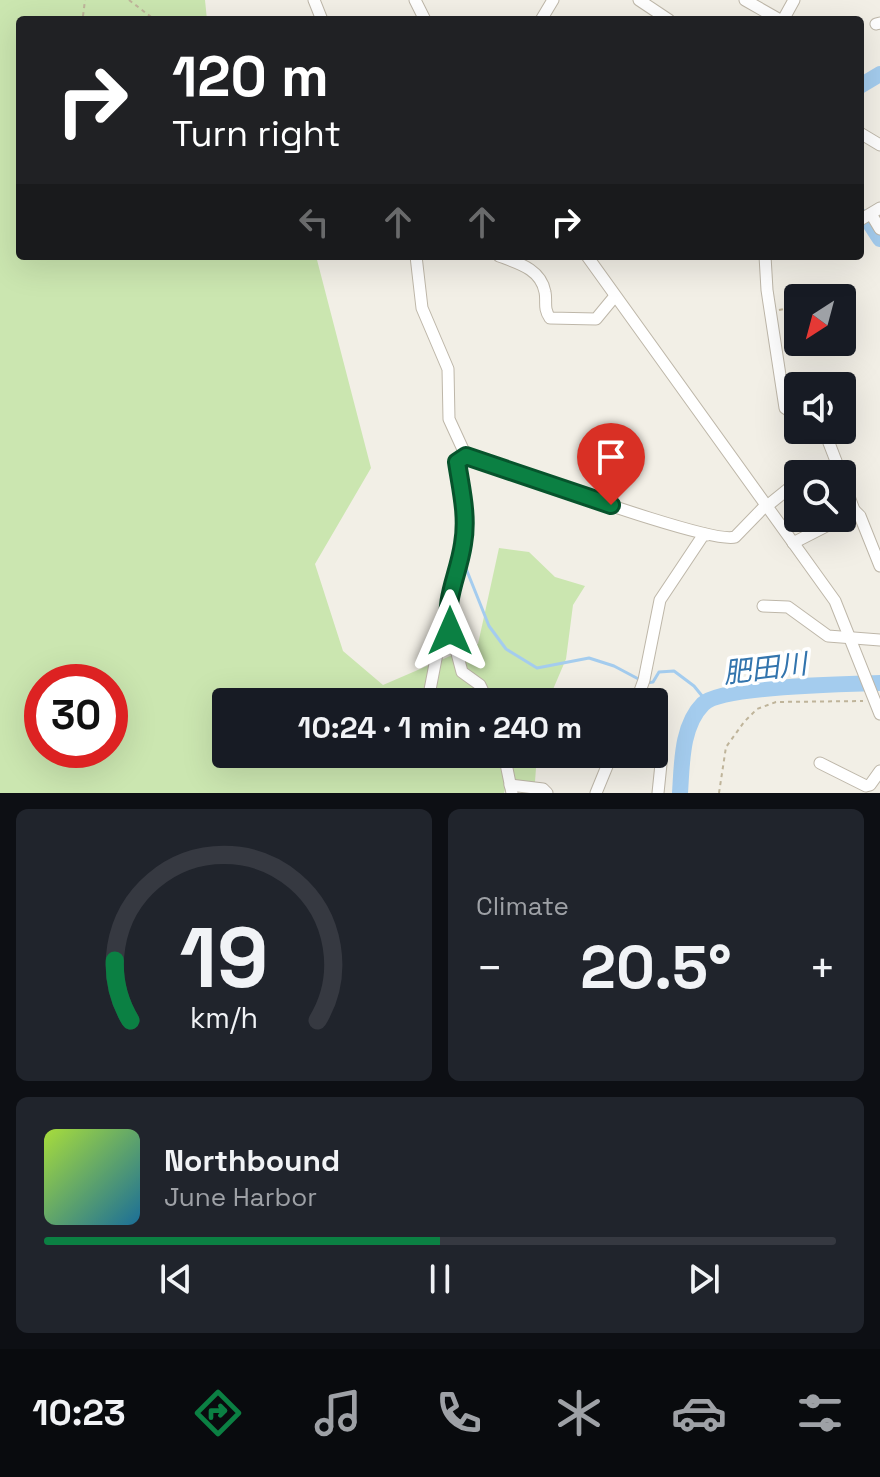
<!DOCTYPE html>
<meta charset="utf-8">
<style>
:root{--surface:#171b24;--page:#20242c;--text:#f1f3f6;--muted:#9ea1a6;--line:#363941;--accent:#0b8043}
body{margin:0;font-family:"Space Grotesk","Noto Sans JP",sans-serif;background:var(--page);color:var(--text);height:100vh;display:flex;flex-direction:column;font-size:30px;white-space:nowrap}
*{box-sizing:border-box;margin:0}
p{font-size:26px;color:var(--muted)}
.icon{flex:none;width:44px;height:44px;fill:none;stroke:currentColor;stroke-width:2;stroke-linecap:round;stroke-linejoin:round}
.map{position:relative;height:793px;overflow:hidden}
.side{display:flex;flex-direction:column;gap:16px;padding:16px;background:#0d0f14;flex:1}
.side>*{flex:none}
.hud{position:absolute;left:16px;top:16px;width:848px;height:244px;border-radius:8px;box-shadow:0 8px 32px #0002;background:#202124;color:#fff;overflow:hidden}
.needle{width:52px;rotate:216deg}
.fabs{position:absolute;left:784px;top:284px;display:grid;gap:16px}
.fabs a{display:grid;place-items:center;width:72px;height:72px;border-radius:8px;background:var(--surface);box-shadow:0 8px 32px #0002;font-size:40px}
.speed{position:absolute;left:24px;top:664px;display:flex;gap:16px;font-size:40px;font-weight:700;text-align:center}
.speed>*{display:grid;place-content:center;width:104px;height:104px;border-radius:50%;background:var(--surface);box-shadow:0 8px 32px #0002;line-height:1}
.speed .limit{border:12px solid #d22;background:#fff;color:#111}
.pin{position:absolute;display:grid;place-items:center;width:68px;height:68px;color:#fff;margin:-82px -34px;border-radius:50% 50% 50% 0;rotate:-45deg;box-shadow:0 0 8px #0007}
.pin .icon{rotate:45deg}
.me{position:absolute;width:88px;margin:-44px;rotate:0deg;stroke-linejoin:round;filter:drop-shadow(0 0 6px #0008)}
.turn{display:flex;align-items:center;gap:28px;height:168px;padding:0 24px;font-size:36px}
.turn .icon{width:104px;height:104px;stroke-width:2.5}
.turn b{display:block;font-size:56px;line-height:68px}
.lanes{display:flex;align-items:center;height:76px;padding:0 24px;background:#0003;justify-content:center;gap:40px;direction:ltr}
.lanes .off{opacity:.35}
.big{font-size:60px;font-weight:800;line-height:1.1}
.side .tile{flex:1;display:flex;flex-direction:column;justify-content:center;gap:12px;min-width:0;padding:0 28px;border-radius:12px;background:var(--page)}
.side .dial{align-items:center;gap:0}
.dial svg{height:208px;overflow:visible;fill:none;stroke:var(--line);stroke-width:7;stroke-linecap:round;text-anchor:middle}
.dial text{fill:var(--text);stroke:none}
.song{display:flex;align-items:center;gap:24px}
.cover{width:96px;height:96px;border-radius:12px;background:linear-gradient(135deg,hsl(80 70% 55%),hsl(200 70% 35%))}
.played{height:8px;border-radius:4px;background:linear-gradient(90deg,var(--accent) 50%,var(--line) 50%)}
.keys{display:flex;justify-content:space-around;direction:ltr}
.heat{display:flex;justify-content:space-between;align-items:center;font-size:44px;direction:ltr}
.side .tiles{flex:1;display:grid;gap:16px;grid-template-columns:1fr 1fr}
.tile:last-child{grid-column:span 2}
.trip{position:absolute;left:212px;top:688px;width:456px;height:80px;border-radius:8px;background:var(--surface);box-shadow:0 8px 32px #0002;font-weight:800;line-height:80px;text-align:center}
.menu{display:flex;height:128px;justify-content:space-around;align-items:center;background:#090b0e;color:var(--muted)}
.menu .icon{width:56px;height:56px}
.menu .active{color:var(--accent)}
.menu b{font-size:36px;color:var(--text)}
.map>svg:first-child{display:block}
.green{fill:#cbe6b0;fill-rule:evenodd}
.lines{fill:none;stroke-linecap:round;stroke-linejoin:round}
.stream{stroke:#a4ccee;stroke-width:3}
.river{stroke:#a4ccee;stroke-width:16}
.minor-casing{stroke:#beb7a9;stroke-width:13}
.path{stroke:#bfb49a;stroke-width:2;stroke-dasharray:4 4;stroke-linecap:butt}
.minor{stroke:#fff;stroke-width:11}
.route-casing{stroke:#07532c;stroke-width:20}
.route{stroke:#0b8043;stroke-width:14}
.labels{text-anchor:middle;stroke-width:7;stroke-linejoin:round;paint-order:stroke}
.water-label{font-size:28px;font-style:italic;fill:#3274ad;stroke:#fff}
</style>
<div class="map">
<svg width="880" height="793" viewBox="0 0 880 793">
<rect width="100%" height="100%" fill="#f2efe6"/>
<path class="green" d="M0 0H205L207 20H20V256H316L371 468 315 564 343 651 383 685 478 644 499 548 529 552 555 577 585 586 573 605 566 659 551 694 569 702H226V754H537L535 782 505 789 504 793H0ZM42 682H110V750H42Z"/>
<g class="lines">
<polyline class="stream" points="472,524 465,566 489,626 506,649 537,668 589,658 614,666 646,683 653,682 659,672 674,671 694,686 707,702"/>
<g class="river">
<polyline points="860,86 880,74"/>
<polyline points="860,216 869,222 880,239"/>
<path d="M680 793C682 765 681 726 703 704 721 686 849 684 880 683"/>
</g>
<g class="minor-casing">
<g id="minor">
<polyline points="314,0 322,20"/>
<polyline points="415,0 425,20"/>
<polyline points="639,0 669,20"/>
<polyline points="745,0 780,20"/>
<polyline points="541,20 553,0"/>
<polyline points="783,20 794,0"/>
<polyline points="876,24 880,23"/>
<polyline points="860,133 880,145"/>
<polyline points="871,214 880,229"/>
<polyline points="860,220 880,208"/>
<path d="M416 256 422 308 448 369 449 419 466 456C506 468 710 545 735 537L766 505"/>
<path d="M499 256C518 263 541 269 545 292 547 302 543 308 550 318L596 319 615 296"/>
<polyline points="587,256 835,601 880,714"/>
<polyline points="765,256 767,290 785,408 791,412 798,412"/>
<polyline points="824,430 841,474"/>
<polyline points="466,456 457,462 466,519 460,560 447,604 448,619 462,672 480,685 488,702"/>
<polyline points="806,474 812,470"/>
<polyline points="842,478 854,510 850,513"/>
<polyline points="767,506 798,481"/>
<polyline points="854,510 860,516 880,566"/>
<polyline points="793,543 842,518"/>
<polyline points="763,606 788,607 828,636 880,640"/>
<polyline points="429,695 440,638 450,631"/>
<polyline points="636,702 644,680 660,600 704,534 707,535"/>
<polyline points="504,754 512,793"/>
<polyline points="820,763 866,786 870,785 880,771"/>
<polyline points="510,785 543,789 547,793"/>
<polyline points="596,793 612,754"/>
<polyline points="658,793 661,764"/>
</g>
</g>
<g class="path">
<polyline points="129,0 155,20"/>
<polyline points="83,16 85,0"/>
<polyline points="842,299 846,298"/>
<polyline points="779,310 798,306"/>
<polyline points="788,352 854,343"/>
<polyline points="719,793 726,747 744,722 757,709 776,702 863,701"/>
</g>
<use href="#minor" class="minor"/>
</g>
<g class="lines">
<g class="route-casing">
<path id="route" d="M450 631C444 597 458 577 463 544 468 516 461 489 457 462L466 456 611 505"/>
</g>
<use href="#route" class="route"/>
</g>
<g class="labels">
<g class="water-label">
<text transform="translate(765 668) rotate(-7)" y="10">肥田川</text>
</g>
</g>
</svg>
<div class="fabs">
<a><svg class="needle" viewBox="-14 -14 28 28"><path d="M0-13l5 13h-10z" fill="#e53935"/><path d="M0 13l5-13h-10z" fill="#9ea1a6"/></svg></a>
<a><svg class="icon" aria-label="sound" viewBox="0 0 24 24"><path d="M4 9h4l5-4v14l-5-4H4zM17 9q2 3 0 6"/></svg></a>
<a><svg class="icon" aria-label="search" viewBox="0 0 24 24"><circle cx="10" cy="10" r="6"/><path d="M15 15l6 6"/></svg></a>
</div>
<div class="speed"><div class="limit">30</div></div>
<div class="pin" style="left:611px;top:505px;background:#d93025"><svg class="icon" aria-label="arrive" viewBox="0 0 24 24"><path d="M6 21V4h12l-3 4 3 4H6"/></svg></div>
<svg class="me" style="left:450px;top:631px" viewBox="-20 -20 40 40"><path d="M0-17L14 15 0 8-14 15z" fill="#0b8043" stroke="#fff" stroke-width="4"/></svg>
<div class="trip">10:24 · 1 min · 240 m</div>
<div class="hud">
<div class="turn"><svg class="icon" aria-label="right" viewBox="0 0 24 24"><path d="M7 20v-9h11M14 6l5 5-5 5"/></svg><div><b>120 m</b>Turn right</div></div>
<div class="lanes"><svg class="icon off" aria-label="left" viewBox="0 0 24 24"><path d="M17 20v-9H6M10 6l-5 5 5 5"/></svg><svg class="icon off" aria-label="ahead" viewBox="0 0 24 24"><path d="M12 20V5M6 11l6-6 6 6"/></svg><svg class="icon off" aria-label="ahead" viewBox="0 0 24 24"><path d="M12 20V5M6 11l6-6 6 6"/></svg><svg class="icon" aria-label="right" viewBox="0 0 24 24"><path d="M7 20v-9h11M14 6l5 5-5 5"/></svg></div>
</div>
</div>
<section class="side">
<div class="tiles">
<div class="tile dial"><svg viewBox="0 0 100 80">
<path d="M14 69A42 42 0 1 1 86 69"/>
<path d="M14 69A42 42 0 0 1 8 46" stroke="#0b8043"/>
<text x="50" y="56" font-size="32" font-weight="700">19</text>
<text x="50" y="72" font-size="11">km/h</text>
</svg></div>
<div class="tile"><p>Climate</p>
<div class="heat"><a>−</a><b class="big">20.5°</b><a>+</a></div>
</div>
<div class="tile">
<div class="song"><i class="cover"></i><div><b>Northbound</b><p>June Harbor</p></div></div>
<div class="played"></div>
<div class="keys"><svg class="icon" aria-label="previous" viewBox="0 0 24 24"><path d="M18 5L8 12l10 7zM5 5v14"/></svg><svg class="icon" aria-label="pause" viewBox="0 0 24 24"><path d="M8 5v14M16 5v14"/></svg><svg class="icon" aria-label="next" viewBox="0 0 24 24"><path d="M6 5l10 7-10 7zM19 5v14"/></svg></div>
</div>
</div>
</section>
<nav class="menu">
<b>10:23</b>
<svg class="icon active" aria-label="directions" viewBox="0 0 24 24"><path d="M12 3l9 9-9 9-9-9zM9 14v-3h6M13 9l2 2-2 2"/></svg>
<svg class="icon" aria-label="music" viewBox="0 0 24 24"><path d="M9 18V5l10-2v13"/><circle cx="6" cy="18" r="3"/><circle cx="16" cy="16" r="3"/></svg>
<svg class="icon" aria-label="phone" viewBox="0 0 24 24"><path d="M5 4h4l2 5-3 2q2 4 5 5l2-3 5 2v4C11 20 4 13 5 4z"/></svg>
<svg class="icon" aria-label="climate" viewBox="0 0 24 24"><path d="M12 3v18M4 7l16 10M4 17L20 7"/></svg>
<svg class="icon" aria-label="car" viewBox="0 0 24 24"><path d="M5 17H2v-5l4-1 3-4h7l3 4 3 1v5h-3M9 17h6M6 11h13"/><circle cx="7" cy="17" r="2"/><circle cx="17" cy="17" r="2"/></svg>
<svg class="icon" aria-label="filters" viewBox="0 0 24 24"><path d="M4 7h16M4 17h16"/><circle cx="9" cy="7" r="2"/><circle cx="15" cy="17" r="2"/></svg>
</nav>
